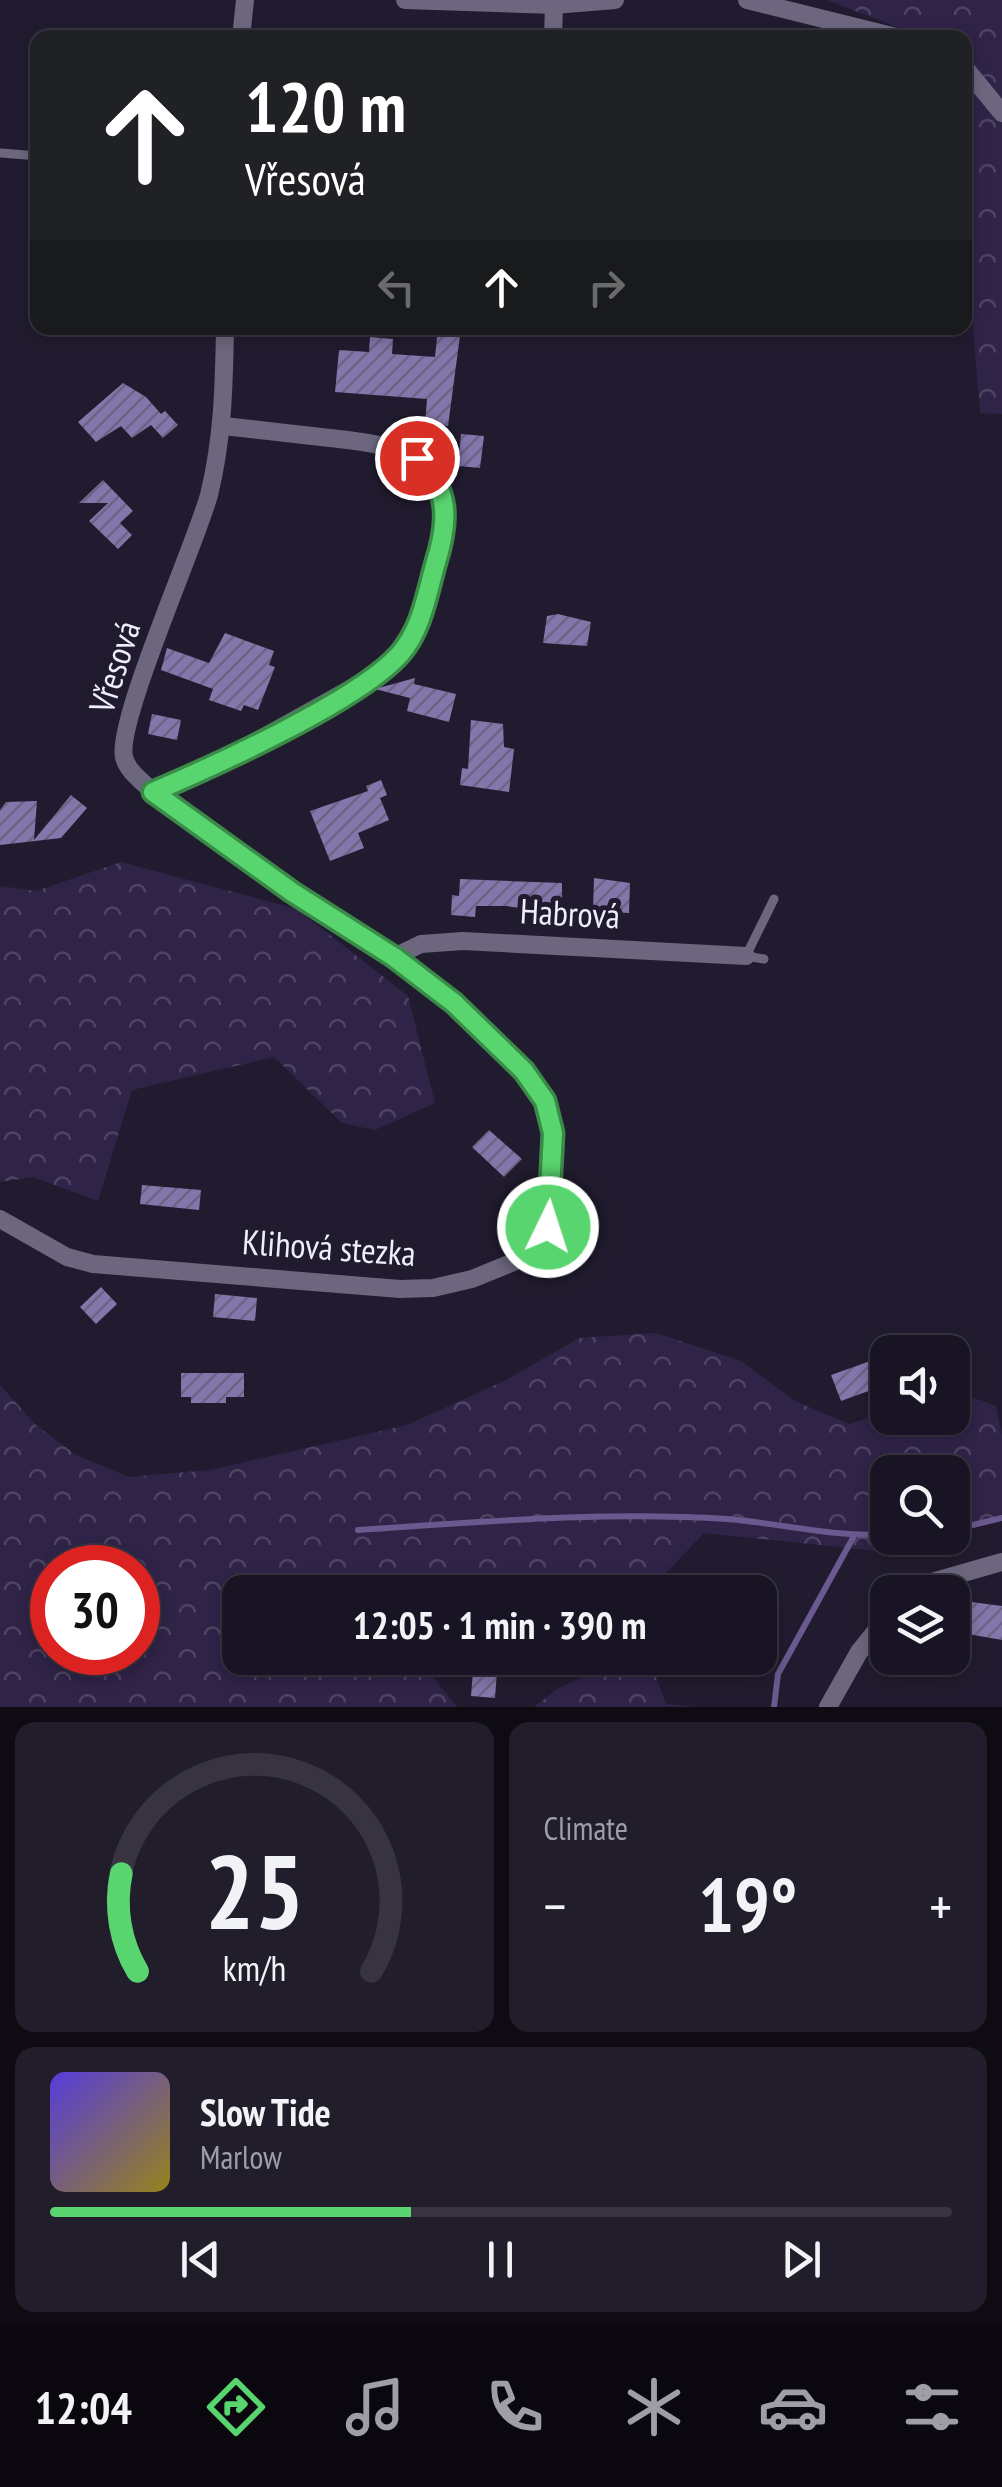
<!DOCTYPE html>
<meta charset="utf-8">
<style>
:root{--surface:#191423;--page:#221d2b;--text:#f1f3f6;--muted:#9f9ea6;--line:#373341;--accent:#59d56f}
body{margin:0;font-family:"PT Sans Narrow",sans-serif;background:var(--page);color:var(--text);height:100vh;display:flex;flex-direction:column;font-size:38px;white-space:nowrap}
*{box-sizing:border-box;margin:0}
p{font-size:32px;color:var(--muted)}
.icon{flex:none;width:55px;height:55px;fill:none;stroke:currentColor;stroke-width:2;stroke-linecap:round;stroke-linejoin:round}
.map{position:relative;height:1707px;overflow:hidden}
.drawer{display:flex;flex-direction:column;gap:15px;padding:15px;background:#0e0b13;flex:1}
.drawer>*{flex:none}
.top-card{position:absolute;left:30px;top:30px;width:942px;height:305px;border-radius:20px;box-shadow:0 5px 15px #0003,0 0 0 2px var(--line);background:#202124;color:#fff;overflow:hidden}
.buttons{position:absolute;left:870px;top:1335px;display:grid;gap:20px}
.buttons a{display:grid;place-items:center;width:100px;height:100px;border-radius:20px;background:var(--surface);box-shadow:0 5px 15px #0003,0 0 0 2px var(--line);font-size:50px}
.speed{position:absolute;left:30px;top:1545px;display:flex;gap:20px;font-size:50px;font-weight:700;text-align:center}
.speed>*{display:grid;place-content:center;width:130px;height:130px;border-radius:50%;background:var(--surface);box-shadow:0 5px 15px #0003,0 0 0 2px var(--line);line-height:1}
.speed .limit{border:15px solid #d22;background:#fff;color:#111}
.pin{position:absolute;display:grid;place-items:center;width:85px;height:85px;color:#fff;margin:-42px;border:5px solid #fff;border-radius:50%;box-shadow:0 2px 10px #0007}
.me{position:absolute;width:110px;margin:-55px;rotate:4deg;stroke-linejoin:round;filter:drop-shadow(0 0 8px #0008)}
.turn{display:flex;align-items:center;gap:35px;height:210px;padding:0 50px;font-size:45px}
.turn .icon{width:130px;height:130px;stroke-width:2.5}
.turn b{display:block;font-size:70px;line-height:85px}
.lanes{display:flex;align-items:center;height:95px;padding:0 50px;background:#0003;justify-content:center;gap:50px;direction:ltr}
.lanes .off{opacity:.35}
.big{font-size:75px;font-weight:600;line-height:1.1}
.drawer .card{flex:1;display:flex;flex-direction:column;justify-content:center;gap:15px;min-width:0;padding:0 35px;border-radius:20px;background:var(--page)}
.drawer .dial{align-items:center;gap:0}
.dial svg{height:260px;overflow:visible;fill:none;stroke:var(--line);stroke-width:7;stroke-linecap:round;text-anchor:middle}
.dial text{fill:var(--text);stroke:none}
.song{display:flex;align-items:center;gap:30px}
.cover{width:120px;height:120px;border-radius:15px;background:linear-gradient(135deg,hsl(250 70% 55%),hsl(50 70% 35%))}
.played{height:10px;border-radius:5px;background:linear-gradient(90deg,var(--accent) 40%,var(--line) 40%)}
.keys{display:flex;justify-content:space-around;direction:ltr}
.heat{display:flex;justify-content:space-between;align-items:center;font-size:55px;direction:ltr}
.drawer .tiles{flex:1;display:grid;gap:15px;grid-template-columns:1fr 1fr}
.card:last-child{grid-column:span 2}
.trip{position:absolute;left:222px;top:1575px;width:555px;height:100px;border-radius:20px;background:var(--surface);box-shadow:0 5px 15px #0003,0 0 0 2px var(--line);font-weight:600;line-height:100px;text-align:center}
.menu{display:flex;height:160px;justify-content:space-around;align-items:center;background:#0a080e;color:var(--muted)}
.menu .icon{width:70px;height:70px}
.menu .current{color:var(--accent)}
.menu b{font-size:45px;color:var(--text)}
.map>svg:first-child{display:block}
.forest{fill:url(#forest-crowns);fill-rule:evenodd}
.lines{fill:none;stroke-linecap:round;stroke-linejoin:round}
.stream{stroke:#69598e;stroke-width:6}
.building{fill:url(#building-hatch)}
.lane{stroke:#6c667e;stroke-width:9}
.street{stroke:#6c667e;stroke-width:18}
.route-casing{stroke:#3a8a48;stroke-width:25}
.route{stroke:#59d56f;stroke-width:18}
.labels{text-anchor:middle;stroke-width:10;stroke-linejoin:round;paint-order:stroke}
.street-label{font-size:35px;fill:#f1eefc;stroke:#211b2f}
</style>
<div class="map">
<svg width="1002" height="1707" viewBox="0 0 1002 1707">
<defs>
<pattern id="forest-crowns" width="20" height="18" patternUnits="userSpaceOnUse" patternTransform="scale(2.5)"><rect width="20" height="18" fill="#2f2347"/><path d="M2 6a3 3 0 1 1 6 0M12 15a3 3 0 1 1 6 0" fill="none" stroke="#4e4362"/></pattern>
<pattern id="building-hatch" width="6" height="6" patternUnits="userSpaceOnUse" patternTransform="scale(2.5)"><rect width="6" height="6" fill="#8475ab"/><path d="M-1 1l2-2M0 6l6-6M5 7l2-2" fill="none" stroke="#6c6385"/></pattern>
</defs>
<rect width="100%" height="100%" fill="#211b2f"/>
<g class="forest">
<polygon points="827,0 1002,0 1002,414 980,413 965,235 965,38 909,37 907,31"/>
<polygon points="121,862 297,909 408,996 435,1103 375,1130 342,1123 274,1057 132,1090 98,1201 33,1177 0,1182 0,886 36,891"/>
<path d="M656 1333 741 1361 795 1401 849 1424 887 1412 888 1418H952L953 1394 958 1392 996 1406 1002 1435V1518L953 1531 952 1472H888V1538H927L877 1551 704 1533 661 1578 657 1592H567L542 1581 480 1584 459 1592H240V1658H418L457 1707H0V1385L36 1425 76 1455 129 1477 210 1470 407 1425 506 1380 579 1338ZM52 1568H138V1652H52Z"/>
<polygon points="602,1658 649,1658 666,1704 695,1707 534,1707 557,1689 603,1667"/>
</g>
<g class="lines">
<g class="stream">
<path d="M358 1530C480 1522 605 1511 727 1519 781 1523 833 1538 888 1534"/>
<polyline points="952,1530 1002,1518"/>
<polyline points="774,1707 778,1674 854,1536"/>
</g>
</g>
<g class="building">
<polygon points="438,328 461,328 448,426 425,424 427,399 335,392 339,350 369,352 370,337 393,339 392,354 435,357"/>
<polygon points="123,383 146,397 161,414 165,411 178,425 163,438 151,425 132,438 121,426 96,442 78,422"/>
<polygon points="461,434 484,436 480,468 458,466"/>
<polygon points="103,480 133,511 120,523 132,535 118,549 89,521 108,503 79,503"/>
<polygon points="558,614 591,622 587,646 543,643 547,616"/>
<polygon points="225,633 274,651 269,665 275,667 258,710 244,705 241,711 209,700 213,689 161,670 167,648 209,663"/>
<polygon points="415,678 414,684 456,694 449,722 407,711 410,698 375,689"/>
<polygon points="152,714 181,720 177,740 148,734"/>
<polygon points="471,720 503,724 504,747 514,749 509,792 460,785 462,768 468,769"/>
<polygon points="381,780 387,795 380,798 389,820 358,833 364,848 330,861 310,811 368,791 366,786"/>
<polygon points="71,795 87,808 61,838 0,845 0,810 6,802 37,801 34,840"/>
<polygon points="594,878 630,883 629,913 593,911"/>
<polygon points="460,879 562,883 562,915 507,906 476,906 475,917 451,915 452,895 459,896"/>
<polygon points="489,1130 522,1159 504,1177 472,1147"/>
<polygon points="142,1185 201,1190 199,1210 140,1204"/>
<polygon points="101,1287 117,1304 96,1324 80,1307"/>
<polygon points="215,1294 257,1298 255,1321 213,1317"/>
<polygon points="876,1359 885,1385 841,1401 831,1375"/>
<polygon points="181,1373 244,1373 244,1397 226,1397 226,1403 191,1403 191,1397 181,1397"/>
<polygon points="956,1600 1002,1606 1002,1640 962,1633 964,1622 953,1621"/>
<polygon points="474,1658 498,1658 495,1698 471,1696"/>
</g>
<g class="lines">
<g class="lane">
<polyline points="1,153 38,156"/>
<polyline points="764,959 746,956 774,899"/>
</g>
<g class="street">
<polyline points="405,0 554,5 615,0"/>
<polyline points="747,0 900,38"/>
<polyline points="241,38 245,0"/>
<polyline points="553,38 554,5"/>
<polyline points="965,68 1002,113"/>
<path d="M153 792 201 772 377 674C413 641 423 609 436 563 465 462 418 447 330 438 295 434 259 430 224 426"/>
<polyline points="394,957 421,944 463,941 746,956"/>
<path d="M0 1219 67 1257 93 1264 400 1289 433 1288 472 1279 516 1261 536 1247 548 1227 554 1158 545 1101 523 1071 454 1003 153 792C143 782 127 771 124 757 116 722 196 543 209 495 223 438 224 385 225 328"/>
<polyline points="913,1592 932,1582 1002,1562"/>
<polyline points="828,1707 859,1652 888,1616"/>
</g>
</g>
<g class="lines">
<g class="route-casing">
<path id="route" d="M417 458C450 490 449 520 436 562 427 593 422 629 400 654 358 701 214 766 153 792L292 892 394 957 454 1003 524 1071 545 1101 553 1133 548 1227"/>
</g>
<use href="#route" class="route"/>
</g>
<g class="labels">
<g class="street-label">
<text transform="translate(115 667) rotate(-72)" y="12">Vřesová</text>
<text transform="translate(570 914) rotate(3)" y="12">Habrová</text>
<text transform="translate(329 1248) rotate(4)" y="12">Klihová stezka</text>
</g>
</g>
</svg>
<div class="buttons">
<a><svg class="icon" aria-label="sound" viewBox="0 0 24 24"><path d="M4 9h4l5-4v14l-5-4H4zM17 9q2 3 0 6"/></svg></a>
<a><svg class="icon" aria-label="search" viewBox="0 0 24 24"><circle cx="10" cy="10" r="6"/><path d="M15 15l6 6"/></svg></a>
<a><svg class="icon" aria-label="layers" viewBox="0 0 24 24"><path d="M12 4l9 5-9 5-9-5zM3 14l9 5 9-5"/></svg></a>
</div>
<div class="speed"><div class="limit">30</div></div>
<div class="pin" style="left:417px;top:458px;background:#d93025"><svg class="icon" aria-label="arrive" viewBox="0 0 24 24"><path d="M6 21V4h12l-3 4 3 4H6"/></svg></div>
<svg class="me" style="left:548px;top:1227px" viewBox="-20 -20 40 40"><circle r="17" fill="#59d56f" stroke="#fff" stroke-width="3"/><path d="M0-11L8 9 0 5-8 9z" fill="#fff"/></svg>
<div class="trip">12:05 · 1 min · 390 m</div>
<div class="top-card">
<div class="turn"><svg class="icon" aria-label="ahead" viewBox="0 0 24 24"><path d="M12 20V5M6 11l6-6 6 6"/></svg><div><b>120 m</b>Vřesová</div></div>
<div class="lanes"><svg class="icon off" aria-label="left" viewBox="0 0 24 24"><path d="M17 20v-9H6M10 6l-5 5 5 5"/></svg><svg class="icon" aria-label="ahead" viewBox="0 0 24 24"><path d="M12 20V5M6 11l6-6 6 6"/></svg><svg class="icon off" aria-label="right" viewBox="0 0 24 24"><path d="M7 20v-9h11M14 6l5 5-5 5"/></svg></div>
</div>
</div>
<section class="drawer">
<div class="tiles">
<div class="card dial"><svg viewBox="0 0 100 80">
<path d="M14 69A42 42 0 1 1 86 69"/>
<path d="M14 69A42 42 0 0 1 9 39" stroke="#59d56f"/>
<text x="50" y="56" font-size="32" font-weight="700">25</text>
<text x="50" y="72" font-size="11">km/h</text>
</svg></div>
<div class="card"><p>Climate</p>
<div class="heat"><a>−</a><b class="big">19°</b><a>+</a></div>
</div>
<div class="card">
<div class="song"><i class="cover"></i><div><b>Slow Tide</b><p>Marlow</p></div></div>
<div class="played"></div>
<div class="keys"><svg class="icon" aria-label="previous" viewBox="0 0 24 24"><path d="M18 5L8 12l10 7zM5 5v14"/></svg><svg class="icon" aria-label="pause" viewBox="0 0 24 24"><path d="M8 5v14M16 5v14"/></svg><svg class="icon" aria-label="next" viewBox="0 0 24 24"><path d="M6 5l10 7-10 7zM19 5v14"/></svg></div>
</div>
</div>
</section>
<nav class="menu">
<b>12:04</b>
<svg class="icon current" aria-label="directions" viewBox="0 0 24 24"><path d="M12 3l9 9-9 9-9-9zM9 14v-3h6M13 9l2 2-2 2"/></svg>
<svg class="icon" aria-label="music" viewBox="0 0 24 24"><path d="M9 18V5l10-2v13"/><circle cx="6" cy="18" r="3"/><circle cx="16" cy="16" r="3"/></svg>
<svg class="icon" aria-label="phone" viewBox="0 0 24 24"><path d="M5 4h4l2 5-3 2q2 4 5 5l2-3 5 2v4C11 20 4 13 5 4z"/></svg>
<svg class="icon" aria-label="climate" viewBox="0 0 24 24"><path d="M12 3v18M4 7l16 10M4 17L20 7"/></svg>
<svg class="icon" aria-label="car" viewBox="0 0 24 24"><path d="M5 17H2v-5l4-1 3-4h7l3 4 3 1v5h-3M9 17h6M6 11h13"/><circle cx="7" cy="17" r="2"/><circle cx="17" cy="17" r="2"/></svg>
<svg class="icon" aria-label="filters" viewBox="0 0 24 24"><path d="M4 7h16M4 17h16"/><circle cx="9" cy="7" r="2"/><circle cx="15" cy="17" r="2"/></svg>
</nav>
